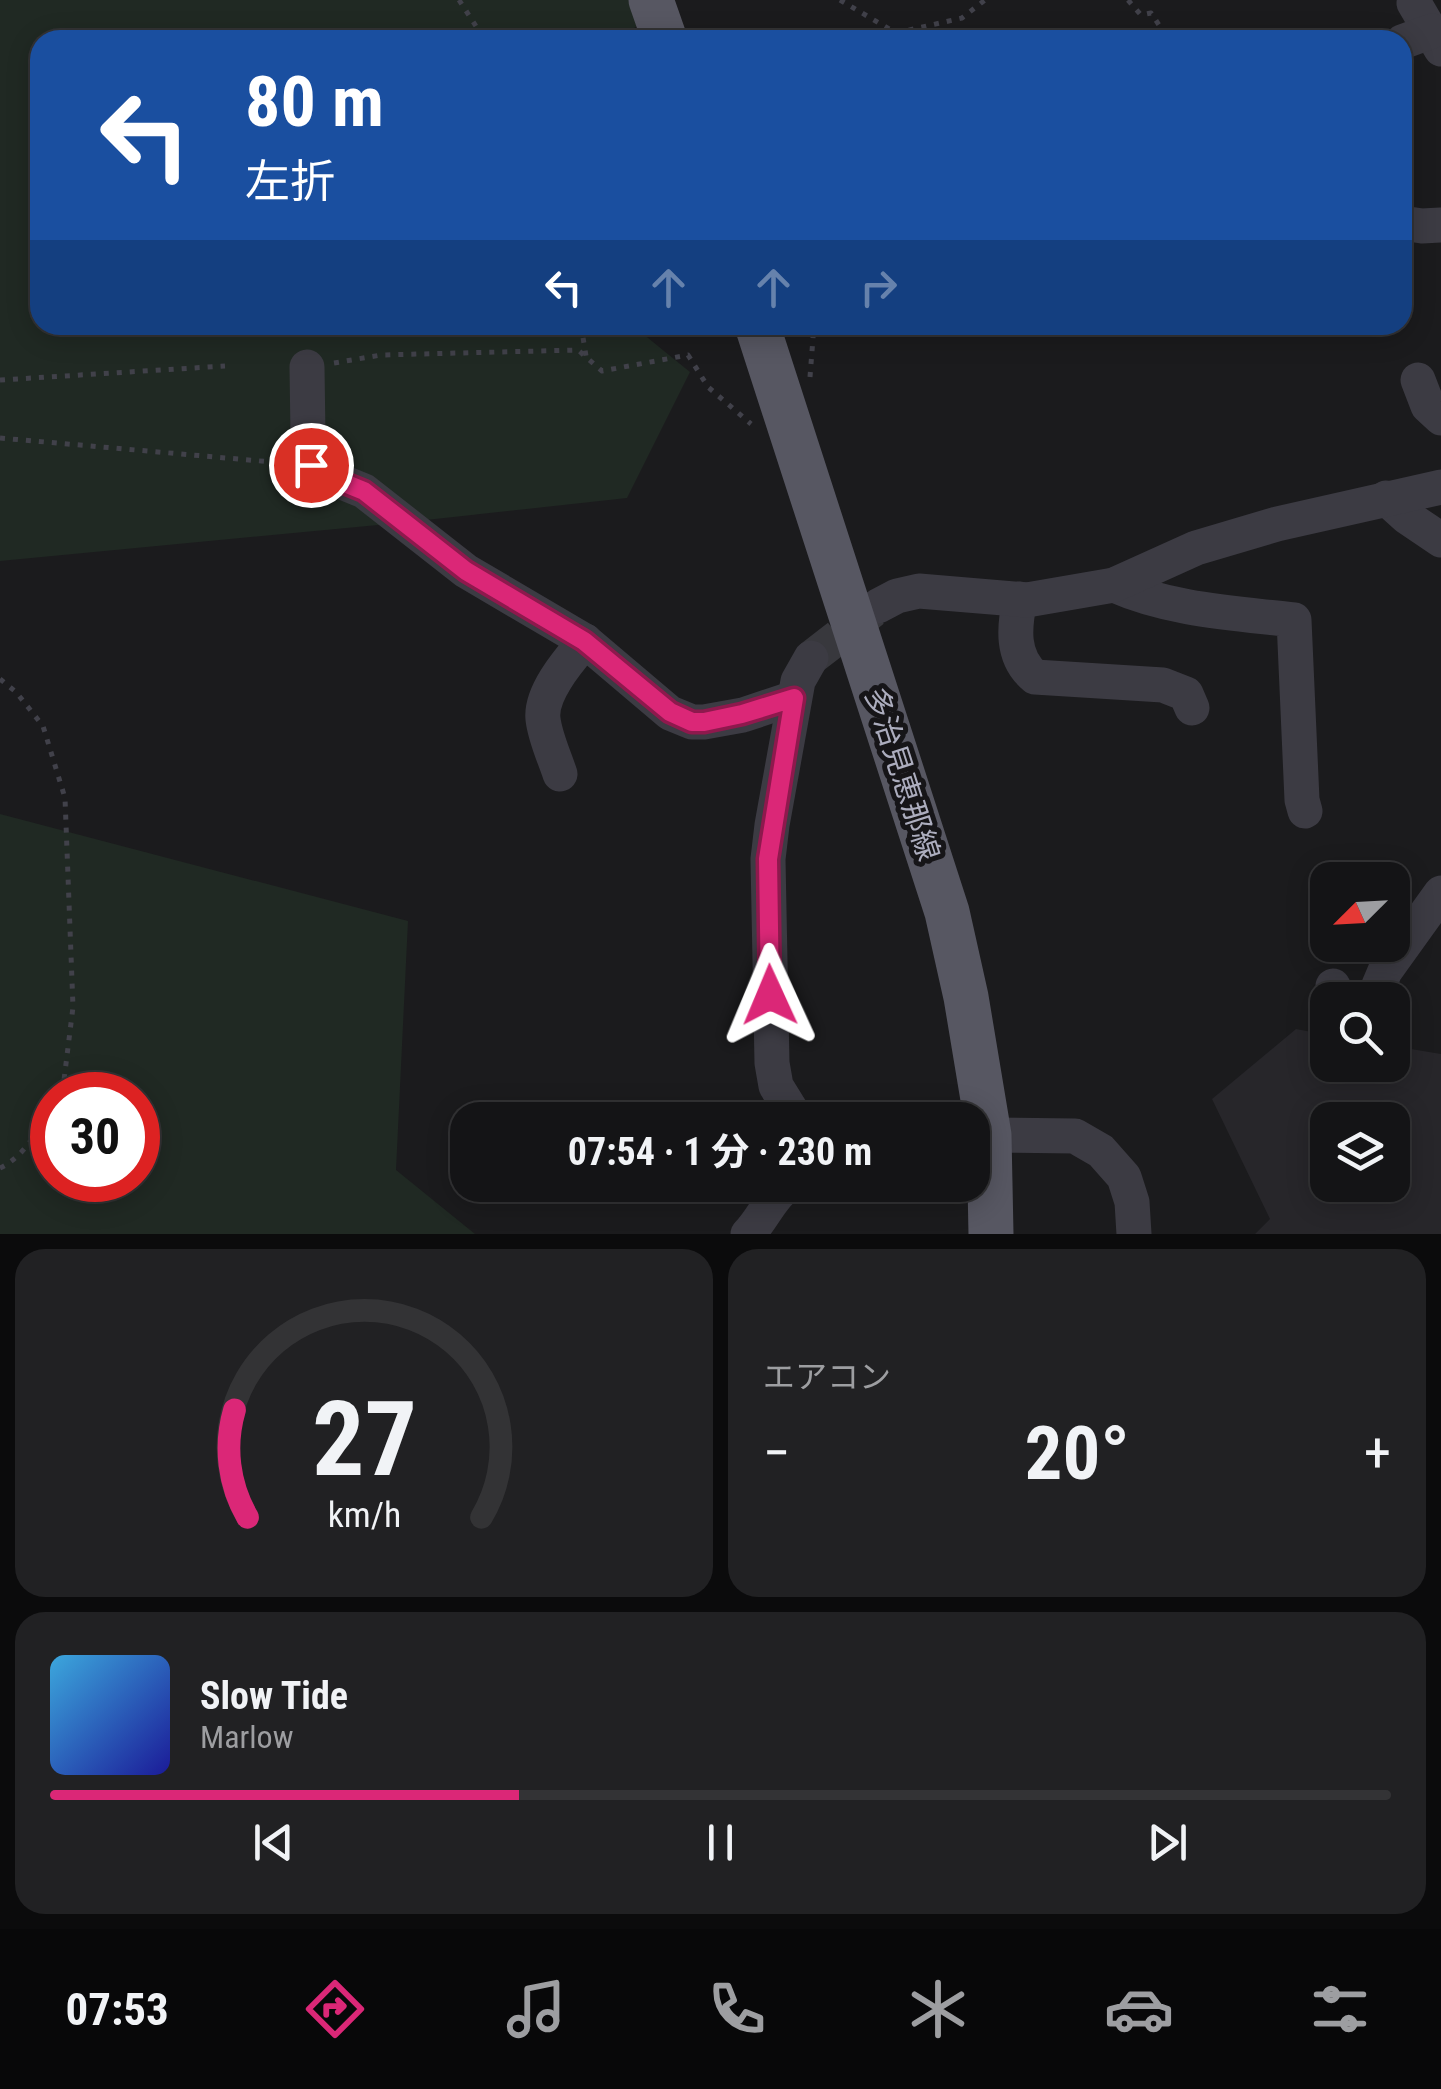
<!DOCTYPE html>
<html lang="ja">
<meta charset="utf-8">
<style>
:root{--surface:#141416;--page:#212123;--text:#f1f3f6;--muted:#9d9ea1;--line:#333335;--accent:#db2777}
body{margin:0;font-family:"Roboto Condensed","Noto Sans JP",sans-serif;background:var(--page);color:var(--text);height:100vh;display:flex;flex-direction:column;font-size:38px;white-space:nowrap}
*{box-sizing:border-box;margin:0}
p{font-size:32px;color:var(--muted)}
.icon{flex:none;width:55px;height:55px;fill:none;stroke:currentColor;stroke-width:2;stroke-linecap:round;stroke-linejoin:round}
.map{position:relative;height:1234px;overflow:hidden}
.drawer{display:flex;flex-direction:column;gap:15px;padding:15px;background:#0b0b0c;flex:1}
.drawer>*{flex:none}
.top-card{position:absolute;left:30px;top:30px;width:1382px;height:305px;border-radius:30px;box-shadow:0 5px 25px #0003,0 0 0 2px var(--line);background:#1a4fa0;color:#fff;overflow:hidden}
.needle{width:65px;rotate:246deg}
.buttons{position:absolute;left:1310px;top:862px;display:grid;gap:20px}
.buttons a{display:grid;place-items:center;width:100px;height:100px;border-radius:20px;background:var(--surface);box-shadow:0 5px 25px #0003,0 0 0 2px var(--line);font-size:50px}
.speed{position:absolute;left:30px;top:1072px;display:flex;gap:20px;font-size:50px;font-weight:700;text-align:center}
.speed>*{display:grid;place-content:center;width:130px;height:130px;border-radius:50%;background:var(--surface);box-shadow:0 5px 25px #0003,0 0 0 2px var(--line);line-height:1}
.speed .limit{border:15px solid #d22;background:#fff;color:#111}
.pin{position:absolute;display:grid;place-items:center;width:85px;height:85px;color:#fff;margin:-42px;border:5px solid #fff;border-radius:50%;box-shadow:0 2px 10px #0007}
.me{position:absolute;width:110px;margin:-55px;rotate:359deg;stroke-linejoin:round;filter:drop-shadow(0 0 8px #0008)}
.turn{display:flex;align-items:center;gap:35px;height:210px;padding:0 50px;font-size:45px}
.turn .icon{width:130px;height:130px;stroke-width:2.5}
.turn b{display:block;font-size:70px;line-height:85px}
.lanes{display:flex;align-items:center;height:95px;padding:0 50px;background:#0003;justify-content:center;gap:50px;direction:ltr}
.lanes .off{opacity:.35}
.big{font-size:75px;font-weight:700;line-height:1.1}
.drawer .tile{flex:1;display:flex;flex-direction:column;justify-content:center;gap:15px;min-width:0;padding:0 35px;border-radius:30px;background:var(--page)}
.drawer .dial{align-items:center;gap:0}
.dial svg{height:260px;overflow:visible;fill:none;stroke:var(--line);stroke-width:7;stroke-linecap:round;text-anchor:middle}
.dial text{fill:var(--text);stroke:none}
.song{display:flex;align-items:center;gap:30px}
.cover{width:120px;height:120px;border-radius:15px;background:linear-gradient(135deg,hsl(200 70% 55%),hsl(240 70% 35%))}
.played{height:10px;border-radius:5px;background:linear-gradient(90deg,var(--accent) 35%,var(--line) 35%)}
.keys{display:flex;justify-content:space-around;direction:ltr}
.heat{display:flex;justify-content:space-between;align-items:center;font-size:55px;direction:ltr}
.drawer .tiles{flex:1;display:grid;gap:15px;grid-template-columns:1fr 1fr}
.tile:last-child{grid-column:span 2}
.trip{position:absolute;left:450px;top:1102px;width:540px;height:100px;border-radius:30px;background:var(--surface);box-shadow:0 5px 25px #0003,0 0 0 2px var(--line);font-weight:700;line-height:100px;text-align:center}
.dock{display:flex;height:160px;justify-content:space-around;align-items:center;background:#080809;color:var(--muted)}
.dock .icon{width:70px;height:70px}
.dock .current{color:var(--accent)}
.dock b{font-size:45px;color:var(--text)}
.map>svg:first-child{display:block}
.built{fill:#27262a;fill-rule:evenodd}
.green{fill:#202923;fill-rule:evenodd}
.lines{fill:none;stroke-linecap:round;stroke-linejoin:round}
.minor-tunnel{stroke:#38383d;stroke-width:35;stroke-dasharray:35 18;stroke-linecap:butt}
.path{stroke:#41414a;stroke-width:5;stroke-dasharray:5 8;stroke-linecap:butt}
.minor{stroke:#3c3b43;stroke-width:35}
.major{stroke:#575762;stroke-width:45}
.route-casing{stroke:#8e194d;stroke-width:25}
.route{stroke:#db2777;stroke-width:18}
.labels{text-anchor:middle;stroke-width:10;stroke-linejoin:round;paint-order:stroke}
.street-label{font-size:30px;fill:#acadbe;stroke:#161518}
</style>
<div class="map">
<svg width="1441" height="1234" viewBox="0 0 1441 1234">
<rect width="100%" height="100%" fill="#1b1b1d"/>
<path class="built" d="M1296 1029 1327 1035 1328 1065H1392L1393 1046 1441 1054V1234H1255L1270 1219 1212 1099ZM1328 1120H1392V1185H1328Z"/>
<g class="green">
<polygon points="0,0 668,0 663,9 616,40 40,40 40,325 632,325 690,372 627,498 399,523 0,561"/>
<path d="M0 814 408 921 396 1170 475 1234H0ZM52 1095H138V1180H52Z"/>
</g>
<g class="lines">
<polyline class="minor-tunnel" points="811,658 873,610"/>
<g class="path">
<polyline points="459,0 485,40"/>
<polyline points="840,0 896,33 962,18 985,0"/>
<polyline points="1128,0 1141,15 1151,13 1169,40"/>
<polyline points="581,325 586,356"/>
<polyline points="334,363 381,355 578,350 602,371 688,355 708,387 751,424"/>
<polyline points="810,377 814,325"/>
<polyline points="0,380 225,366"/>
<polyline points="0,438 283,463"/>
<polyline points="0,679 16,692 43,726 65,798 73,1007 63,1088 59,1095"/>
<path d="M0 1168C24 1157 40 1128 52 1106"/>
</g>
<g class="minor">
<polyline points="1414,3 1441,49"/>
<polyline points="1402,42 1432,31"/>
<polyline points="1402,223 1422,226 1441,225"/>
<polyline points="307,367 308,436 311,465 337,480 364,491 466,571 585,641 670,713 692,722 704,722 743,715 794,698"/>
<polyline points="1418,380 1428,406 1441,418"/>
<polyline points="1386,498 1407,517 1441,540"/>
<path d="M1114 585C1170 610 1234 613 1294 620L1302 800 1305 811"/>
<path d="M1020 599C1014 627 1011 657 1035 677L1163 685 1186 694 1192 708"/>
<polyline points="878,606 897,596 919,591 1027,600 1114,585 1196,548 1277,524 1441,487"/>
<path d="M560 774C554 756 545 737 543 719 540 693 569 660 585 641"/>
<polyline points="1333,986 1339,1000"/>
<polyline points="1368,1000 1377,990 1385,971 1441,893"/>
<polyline points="797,1120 776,1086 772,1063 768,859 772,825 798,681 811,658"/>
<polyline points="972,1137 989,1135 1075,1136 1101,1151 1124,1177 1132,1202 1134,1234"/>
<path d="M748 1234C763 1219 770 1198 787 1185"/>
</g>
<g class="major">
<polyline points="651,0 665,40"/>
<polyline points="757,325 947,912 966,997 989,1135 991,1234"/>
</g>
</g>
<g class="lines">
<g class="route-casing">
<polyline id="route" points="311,465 337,480 364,491 466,571 584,641 670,712 692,722 704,722 742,714 794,698 768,859 770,995"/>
</g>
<use href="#route" class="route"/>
</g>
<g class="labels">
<g class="street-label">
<text transform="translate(902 774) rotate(72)" y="10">多治見恵那線</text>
</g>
</g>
</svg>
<div class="buttons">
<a><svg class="needle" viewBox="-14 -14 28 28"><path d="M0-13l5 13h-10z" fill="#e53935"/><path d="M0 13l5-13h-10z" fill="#9d9ea1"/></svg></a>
<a><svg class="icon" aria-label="search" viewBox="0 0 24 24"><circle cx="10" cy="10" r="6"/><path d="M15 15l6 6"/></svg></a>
<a><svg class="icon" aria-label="layers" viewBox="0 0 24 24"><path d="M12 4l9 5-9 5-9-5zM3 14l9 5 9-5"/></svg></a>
</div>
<div class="speed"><div class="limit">30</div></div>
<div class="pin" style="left:311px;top:465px;background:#d93025"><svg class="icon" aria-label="arrive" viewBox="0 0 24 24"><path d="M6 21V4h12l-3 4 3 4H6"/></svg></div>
<svg class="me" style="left:770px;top:995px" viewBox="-20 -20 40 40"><path d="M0-17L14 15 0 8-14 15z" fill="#db2777" stroke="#fff" stroke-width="4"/></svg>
<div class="trip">07:54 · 1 分 · 230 m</div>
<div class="top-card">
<div class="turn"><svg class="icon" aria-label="left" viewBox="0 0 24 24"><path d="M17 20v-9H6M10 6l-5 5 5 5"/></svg><div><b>80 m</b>左折</div></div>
<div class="lanes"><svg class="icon" aria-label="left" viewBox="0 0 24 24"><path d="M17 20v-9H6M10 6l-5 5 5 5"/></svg><svg class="icon off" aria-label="ahead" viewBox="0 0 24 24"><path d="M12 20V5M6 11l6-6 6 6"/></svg><svg class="icon off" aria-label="ahead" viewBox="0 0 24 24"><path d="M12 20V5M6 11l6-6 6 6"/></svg><svg class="icon off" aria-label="right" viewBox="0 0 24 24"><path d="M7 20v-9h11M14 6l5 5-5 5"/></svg></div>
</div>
</div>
<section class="drawer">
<div class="tiles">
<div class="tile dial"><svg viewBox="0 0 100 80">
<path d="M14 69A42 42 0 1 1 86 69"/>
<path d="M14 69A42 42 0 0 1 10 36" stroke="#db2777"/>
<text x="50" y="56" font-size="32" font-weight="700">27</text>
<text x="50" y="72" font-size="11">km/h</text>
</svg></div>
<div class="tile"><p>エアコン</p>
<div class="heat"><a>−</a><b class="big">20°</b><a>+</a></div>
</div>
<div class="tile">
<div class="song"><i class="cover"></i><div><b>Slow Tide</b><p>Marlow</p></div></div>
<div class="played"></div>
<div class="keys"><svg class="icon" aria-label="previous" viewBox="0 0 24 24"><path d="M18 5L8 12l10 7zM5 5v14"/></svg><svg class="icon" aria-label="pause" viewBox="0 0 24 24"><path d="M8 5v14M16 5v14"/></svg><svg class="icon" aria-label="next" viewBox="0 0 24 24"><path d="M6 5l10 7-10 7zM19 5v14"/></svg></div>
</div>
</div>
</section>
<nav class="dock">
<b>07:53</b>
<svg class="icon current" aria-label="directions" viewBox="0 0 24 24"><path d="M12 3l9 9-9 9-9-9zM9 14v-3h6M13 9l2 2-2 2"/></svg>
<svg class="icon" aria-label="music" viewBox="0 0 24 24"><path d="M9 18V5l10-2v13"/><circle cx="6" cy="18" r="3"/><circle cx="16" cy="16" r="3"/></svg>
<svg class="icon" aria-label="phone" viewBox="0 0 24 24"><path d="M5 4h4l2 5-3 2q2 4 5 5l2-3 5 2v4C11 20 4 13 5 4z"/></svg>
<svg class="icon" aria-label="climate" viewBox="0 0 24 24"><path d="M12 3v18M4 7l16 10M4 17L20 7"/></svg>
<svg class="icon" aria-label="car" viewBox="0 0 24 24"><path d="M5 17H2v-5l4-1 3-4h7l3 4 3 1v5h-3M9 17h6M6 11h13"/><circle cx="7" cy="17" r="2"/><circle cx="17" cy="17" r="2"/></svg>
<svg class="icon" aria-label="filters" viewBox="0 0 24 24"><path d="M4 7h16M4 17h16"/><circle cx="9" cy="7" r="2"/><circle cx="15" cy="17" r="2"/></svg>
</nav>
